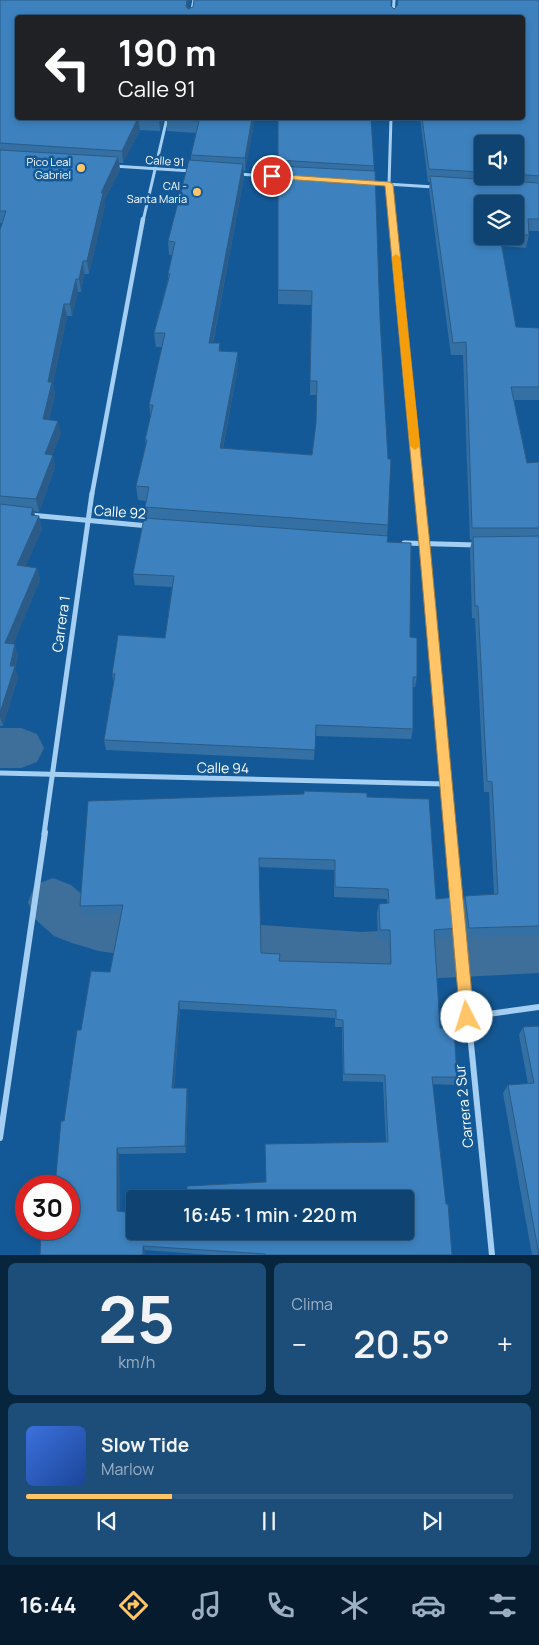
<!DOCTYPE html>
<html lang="es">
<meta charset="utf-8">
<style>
:root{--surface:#0f4371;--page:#1d4e79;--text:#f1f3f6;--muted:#9bb0c3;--line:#2f5c84;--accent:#ffc567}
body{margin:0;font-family:Manrope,sans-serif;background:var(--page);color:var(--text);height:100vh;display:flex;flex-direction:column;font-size:19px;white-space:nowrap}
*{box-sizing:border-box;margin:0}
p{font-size:16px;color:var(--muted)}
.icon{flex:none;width:28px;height:28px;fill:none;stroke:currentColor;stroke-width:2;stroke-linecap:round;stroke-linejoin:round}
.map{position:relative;height:1255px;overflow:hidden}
.side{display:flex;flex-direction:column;gap:8px;padding:8px;background:#08253e;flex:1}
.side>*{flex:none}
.top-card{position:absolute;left:15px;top:15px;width:510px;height:105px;border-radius:5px;box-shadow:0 2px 8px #0003,0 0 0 1px var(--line);background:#202124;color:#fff;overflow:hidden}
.controls{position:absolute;left:474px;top:135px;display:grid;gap:10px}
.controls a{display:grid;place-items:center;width:50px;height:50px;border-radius:5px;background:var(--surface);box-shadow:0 2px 8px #0003,0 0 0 1px var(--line);font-size:25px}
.speed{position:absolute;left:15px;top:1175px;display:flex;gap:10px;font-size:25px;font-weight:700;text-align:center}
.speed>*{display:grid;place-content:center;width:65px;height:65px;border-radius:50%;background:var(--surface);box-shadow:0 2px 8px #0003,0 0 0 1px var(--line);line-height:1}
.speed .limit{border:8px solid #d22;background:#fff;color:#111}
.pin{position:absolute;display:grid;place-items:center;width:42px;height:42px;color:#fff;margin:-21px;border:2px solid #fff;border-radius:50%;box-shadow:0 1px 5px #0007}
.me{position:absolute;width:55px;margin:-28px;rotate:355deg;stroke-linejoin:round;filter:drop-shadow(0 0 4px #0008)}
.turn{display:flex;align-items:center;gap:18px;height:105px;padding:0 20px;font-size:22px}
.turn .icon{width:65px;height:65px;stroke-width:2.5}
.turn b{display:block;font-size:35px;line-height:42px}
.big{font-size:38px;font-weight:600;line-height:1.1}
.side .tile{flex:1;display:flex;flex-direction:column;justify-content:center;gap:8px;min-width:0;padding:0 18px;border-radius:8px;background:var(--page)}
.side .dial{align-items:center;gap:0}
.dial b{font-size:65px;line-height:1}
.song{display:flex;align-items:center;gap:15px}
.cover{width:60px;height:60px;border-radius:8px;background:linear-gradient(135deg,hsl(220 70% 55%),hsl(220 70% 35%))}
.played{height:5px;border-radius:2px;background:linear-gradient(90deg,var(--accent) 30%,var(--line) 30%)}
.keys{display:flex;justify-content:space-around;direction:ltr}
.heat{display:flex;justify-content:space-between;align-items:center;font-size:28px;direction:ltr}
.side .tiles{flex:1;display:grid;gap:8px;grid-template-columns:1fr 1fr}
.tile:last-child{grid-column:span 2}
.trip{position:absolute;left:126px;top:1190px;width:288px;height:50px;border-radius:5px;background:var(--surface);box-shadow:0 2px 8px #0003,0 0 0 1px var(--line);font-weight:600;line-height:50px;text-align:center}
.tabs{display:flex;height:80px;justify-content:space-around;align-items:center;background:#061b2d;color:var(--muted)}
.tabs .icon{width:35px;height:35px}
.tabs .on{color:var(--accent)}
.tabs b{font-size:22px;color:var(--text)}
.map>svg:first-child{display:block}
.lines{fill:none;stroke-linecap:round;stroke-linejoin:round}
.canal{fill:#3e6f9b;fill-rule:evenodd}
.minor-far3{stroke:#a5cff2;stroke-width:3}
.minor-far2{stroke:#a5cff2;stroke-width:4.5}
.minor-far1{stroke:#a5cff2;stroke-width:5}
.minor{stroke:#a5cff2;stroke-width:6}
.wall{fill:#3470a4;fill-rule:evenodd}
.shaded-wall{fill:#2b5b86}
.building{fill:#3d82bf;stroke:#2b5b86;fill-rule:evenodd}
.route{fill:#ffc567;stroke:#a68043}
.slow{fill:#f59e0b}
.poi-dot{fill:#ffc567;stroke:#145997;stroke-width:2}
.labels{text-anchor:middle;stroke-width:5;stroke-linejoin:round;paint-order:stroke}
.far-street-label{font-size:11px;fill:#fff;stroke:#145997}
.far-poi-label{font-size:11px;fill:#fff;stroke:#145997;text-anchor:end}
.street-label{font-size:14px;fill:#fff;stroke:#145997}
</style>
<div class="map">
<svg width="539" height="1255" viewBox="0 0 539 1255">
<rect width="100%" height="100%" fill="#145997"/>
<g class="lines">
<g class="canal">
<polygon points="0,728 21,728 37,734 44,748 37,762 21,768 0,768"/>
<polygon points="53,878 71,885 87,899 99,903 261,925 361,932 539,923 539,973 361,982 261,975 99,951 72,943 54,936 35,919 28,902 35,885"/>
</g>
<g class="minor-far3">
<polyline points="190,18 194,0"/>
<polyline points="393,18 394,0"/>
<polyline points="391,118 389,184 393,221"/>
<polyline points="113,166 192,171"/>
<polyline points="238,174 284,177"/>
<polyline points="370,183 434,187"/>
<polyline points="143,221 167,118"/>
</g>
<g class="minor-far2">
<polyline points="392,219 419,494"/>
<polyline points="92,494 143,219"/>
</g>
<g class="minor-far1">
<polyline points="419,493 450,834"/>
<polyline points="30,515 149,526"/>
<polyline points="404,543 476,545"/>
<polyline points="0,773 445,784"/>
<polyline points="44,834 92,493"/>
</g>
<g class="minor">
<polyline points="450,832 492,1255"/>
<polyline points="467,1017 539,1007"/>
<polyline points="0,1138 45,832"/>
</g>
</g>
<g class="wall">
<path d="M0 0H190L188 9 391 6 394 9 397 7V0H539V231H528L529 235 526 248 502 246 516 327 539 328V400H514L527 463 539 462V935L465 937 462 906 465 896 494 894 489 792H484L475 618H472L470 549 472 540H470L463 355H451L429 189 430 182H428L420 118H522V18L18 118H164L160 131 140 130 123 163H119L120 170 104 201 105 205 89 274H84L81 292H78L72 316H67L53 383 55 395 49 420 61 433 52 455 55 467 39 512 34 511 35 516H39L42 529 25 567 37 568 40 580 13 644 18 655 15 669 18 677 3 726H0V230L2 223H0ZM482 144H515V176H482ZM515 204V236H482Z"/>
<polygon points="255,118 245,171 243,170 244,177 213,343 221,351 238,352 238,366 223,448 312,455 316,426 316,395 310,395 311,305 278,304 278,118 374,166 374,171 388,525 387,536 387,542 410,637 417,677 415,687 413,687 413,729 411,739 315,736 314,760 106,750 104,740 114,683 112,674 165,638 172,587 135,585 133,574 146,519 145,507 146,501 138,500 136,486 146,445 145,440 151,418 149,405 162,347 156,347 154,333 168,279 168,274 172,255 169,255 168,241 191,160 191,155 196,133 167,131 167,119"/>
<path d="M367 797 436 899 458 928 455 937 435 939 440 1028 457 1077 454 1085 432 1084 452 1255H212L145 1250 69 1229 64 1121 81 1030 110 972 121 914 83 915 80 906ZM259 867 334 870V897L387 899V903L379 904 377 913 378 939H388L389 964 280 961 261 953ZM180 1009 335 1018V1027H342L343 1081 383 1082 386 1142 266 1182 405 1231 120 1212 119 1154 186 1153 188 1095 174 1088Z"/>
<polygon points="539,1026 539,1255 532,1255 503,1093 508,1085 528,1084 519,1035 523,1027"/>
</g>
<g class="shaded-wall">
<polygon points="187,0 190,0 187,18 186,6"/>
<polygon points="138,118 140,130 123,163 122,151"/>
<polygon points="160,118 164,118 160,131 159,119"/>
<polygon points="252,118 255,118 245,171 245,158"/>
<polygon points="118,157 120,170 104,201 105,205 89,274 87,261 101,193"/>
<polygon points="243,164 244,177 210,356 209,343"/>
<polygon points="83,261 84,274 81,292 79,279"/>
<polygon points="76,279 78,292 72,316 70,304"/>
<polygon points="64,304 67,316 53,383 55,395 46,432 43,419 48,382"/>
<polygon points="238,352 238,366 220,462 220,448"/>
<polygon points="58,421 61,433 48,467 45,454"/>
<polygon points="53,455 55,467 39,512 36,499"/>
<polygon points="33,508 36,520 31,515"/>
<polygon points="39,516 42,529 21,577 17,565"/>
<polygon points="37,568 40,580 9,655 5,643"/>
<polygon points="15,644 18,655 15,669 18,677 3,726 0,717 0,713"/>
<polygon points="179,1001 180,1009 173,1095 172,1088"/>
<polygon points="187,1088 188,1095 186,1153 185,1146"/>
<polygon points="117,1148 119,1154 120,1217 117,1211"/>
<polygon points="143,1246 145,1250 145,1255 143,1255"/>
</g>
<g class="building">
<polygon points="0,0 187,0 186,6 188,9 193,7 194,0 391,0 391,6 394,9 397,6 398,0 539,0 539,176 515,174 515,144 482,144 482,172 429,169 422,118 522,118 522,18 18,18 18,118 138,118 122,151 0,143"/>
<polygon points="139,118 160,118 159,119"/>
<polygon points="167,118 252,118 245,158 191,155 199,121 167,119"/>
<polygon points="278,118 371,118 374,166 278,160"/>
<polygon points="0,150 118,157 101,193 103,193 87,261 83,261 79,279 76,279 70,304 64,304 48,382 52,382 43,419 58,421 45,454 53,455 36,499 0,496 0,230 6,211 0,211"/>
<polygon points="189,160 243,164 209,343 220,343 219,351 238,352 220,448 312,455 316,423 317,381 310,381 312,291 278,290 278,166 375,171 380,318 388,459 391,459 388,525 145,507 149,487 136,486 147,440 145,440 153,405 149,405 165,333 154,333 170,274 168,274 175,242 168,241"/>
<polygon points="430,176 539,183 539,219 528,219 529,235 515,234 515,204 482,204 482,236 500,236 516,327 539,328 539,387 511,387 527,463 539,462 539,528 472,528 466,342 453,343"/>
<polygon points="0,504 33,508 31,515 39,516 17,565 37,568 5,643 15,644 10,666 15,666 0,713"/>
<polygon points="144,518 388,536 387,542 411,543 410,637 417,638 417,677 413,677 413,729 316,725 315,750 104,740 115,674 112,674 118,635 165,638 174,576 133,574"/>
<polygon points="539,536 539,926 469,928 465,896 498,894 492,782 487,781 478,606 475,606 473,537"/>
<path d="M304 791 367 793V797L429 799 436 899 455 897 458 928 434 930 440 1028H454L457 1077H432L446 1204H448L452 1255H265V1254L143 1246V1255H40L41 1229H69V1186H55L61 1121H64L77 1030H81L91 971 110 972 123 905 80 906 88 801 304 794ZM259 858 335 860V887L388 889 389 903 379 904 380 930H390L391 964 279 961 280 954 261 953ZM179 1001 336 1010V1019L343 1020 344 1074 385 1075 388 1142 265 1144 266 1182 187 1186V1199H405V1231H135V1213L117 1211V1148L185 1146 187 1088H172Z"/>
<polygon points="539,1026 539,1255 508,1085 534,1083 523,1027"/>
</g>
<polygon class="route" points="272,174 389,182 393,184 430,545 474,1017 472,1022 467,1024 462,1022 460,1017 419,545 385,186 269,178 268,176"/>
<polygon class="slow" points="396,254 400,257 420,446 415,450 410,446 392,257"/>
<g class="poi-dot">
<circle cx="81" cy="168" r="5"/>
<circle cx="197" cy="192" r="5"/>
</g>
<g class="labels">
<g class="far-street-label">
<text transform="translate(165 161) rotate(4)" y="4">Calle 91</text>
</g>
<g class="far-poi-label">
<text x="71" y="166">Pico Leal<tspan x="71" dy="13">Gabriel</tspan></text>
<text x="187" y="190">CAI -<tspan x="187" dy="13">Santa María</tspan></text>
</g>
<g class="street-label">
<text transform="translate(120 512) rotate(4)" y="5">Calle 92</text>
<text transform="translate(61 624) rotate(-82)" y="5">Carrera 1</text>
<text transform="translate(223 768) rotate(1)" y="5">Calle 94</text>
<text transform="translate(464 1106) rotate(-96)" y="5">Carrera 2 Sur</text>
</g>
</g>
</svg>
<div class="controls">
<a><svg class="icon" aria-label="sound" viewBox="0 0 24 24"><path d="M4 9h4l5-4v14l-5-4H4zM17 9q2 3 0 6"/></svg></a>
<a><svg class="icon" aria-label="layers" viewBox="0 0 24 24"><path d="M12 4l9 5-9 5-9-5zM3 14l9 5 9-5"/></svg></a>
</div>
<div class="speed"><div class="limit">30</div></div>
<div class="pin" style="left:272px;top:176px;background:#d93025"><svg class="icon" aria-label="arrive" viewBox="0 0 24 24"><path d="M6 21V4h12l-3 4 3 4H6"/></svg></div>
<svg class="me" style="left:467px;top:1017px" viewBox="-20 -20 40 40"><circle r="19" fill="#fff"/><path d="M0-13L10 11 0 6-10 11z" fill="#ffc567"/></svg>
<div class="trip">16:45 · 1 min · 220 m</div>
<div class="top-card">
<div class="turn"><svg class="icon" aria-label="left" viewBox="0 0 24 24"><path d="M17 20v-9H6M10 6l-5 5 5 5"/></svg><div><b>190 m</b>Calle 91</div></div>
</div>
</div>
<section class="side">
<div class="tiles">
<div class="tile dial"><b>25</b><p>km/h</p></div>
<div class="tile"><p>Clima</p>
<div class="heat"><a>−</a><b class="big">20.5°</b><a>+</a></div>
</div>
<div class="tile">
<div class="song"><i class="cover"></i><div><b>Slow Tide</b><p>Marlow</p></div></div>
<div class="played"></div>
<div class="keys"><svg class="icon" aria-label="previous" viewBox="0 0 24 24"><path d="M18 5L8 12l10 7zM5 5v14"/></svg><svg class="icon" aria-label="pause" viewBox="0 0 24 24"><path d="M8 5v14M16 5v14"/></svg><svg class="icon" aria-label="next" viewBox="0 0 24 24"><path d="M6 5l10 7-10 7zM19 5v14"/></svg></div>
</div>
</div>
</section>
<nav class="tabs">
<b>16:44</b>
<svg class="icon on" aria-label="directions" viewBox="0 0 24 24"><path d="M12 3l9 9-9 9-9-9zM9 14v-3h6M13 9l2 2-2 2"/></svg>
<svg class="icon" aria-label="music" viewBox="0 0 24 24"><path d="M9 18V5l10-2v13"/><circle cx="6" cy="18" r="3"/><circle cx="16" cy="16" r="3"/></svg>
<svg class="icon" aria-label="phone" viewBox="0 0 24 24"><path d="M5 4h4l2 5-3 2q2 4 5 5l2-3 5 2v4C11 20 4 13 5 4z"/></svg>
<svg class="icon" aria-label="climate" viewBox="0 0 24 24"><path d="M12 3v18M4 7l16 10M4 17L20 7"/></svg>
<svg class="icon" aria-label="car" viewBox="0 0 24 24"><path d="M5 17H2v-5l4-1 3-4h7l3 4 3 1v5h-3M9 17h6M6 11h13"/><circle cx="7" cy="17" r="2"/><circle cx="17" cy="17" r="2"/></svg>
<svg class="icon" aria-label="filters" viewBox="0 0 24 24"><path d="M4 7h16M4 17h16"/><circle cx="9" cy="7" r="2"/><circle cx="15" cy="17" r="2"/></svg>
</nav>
